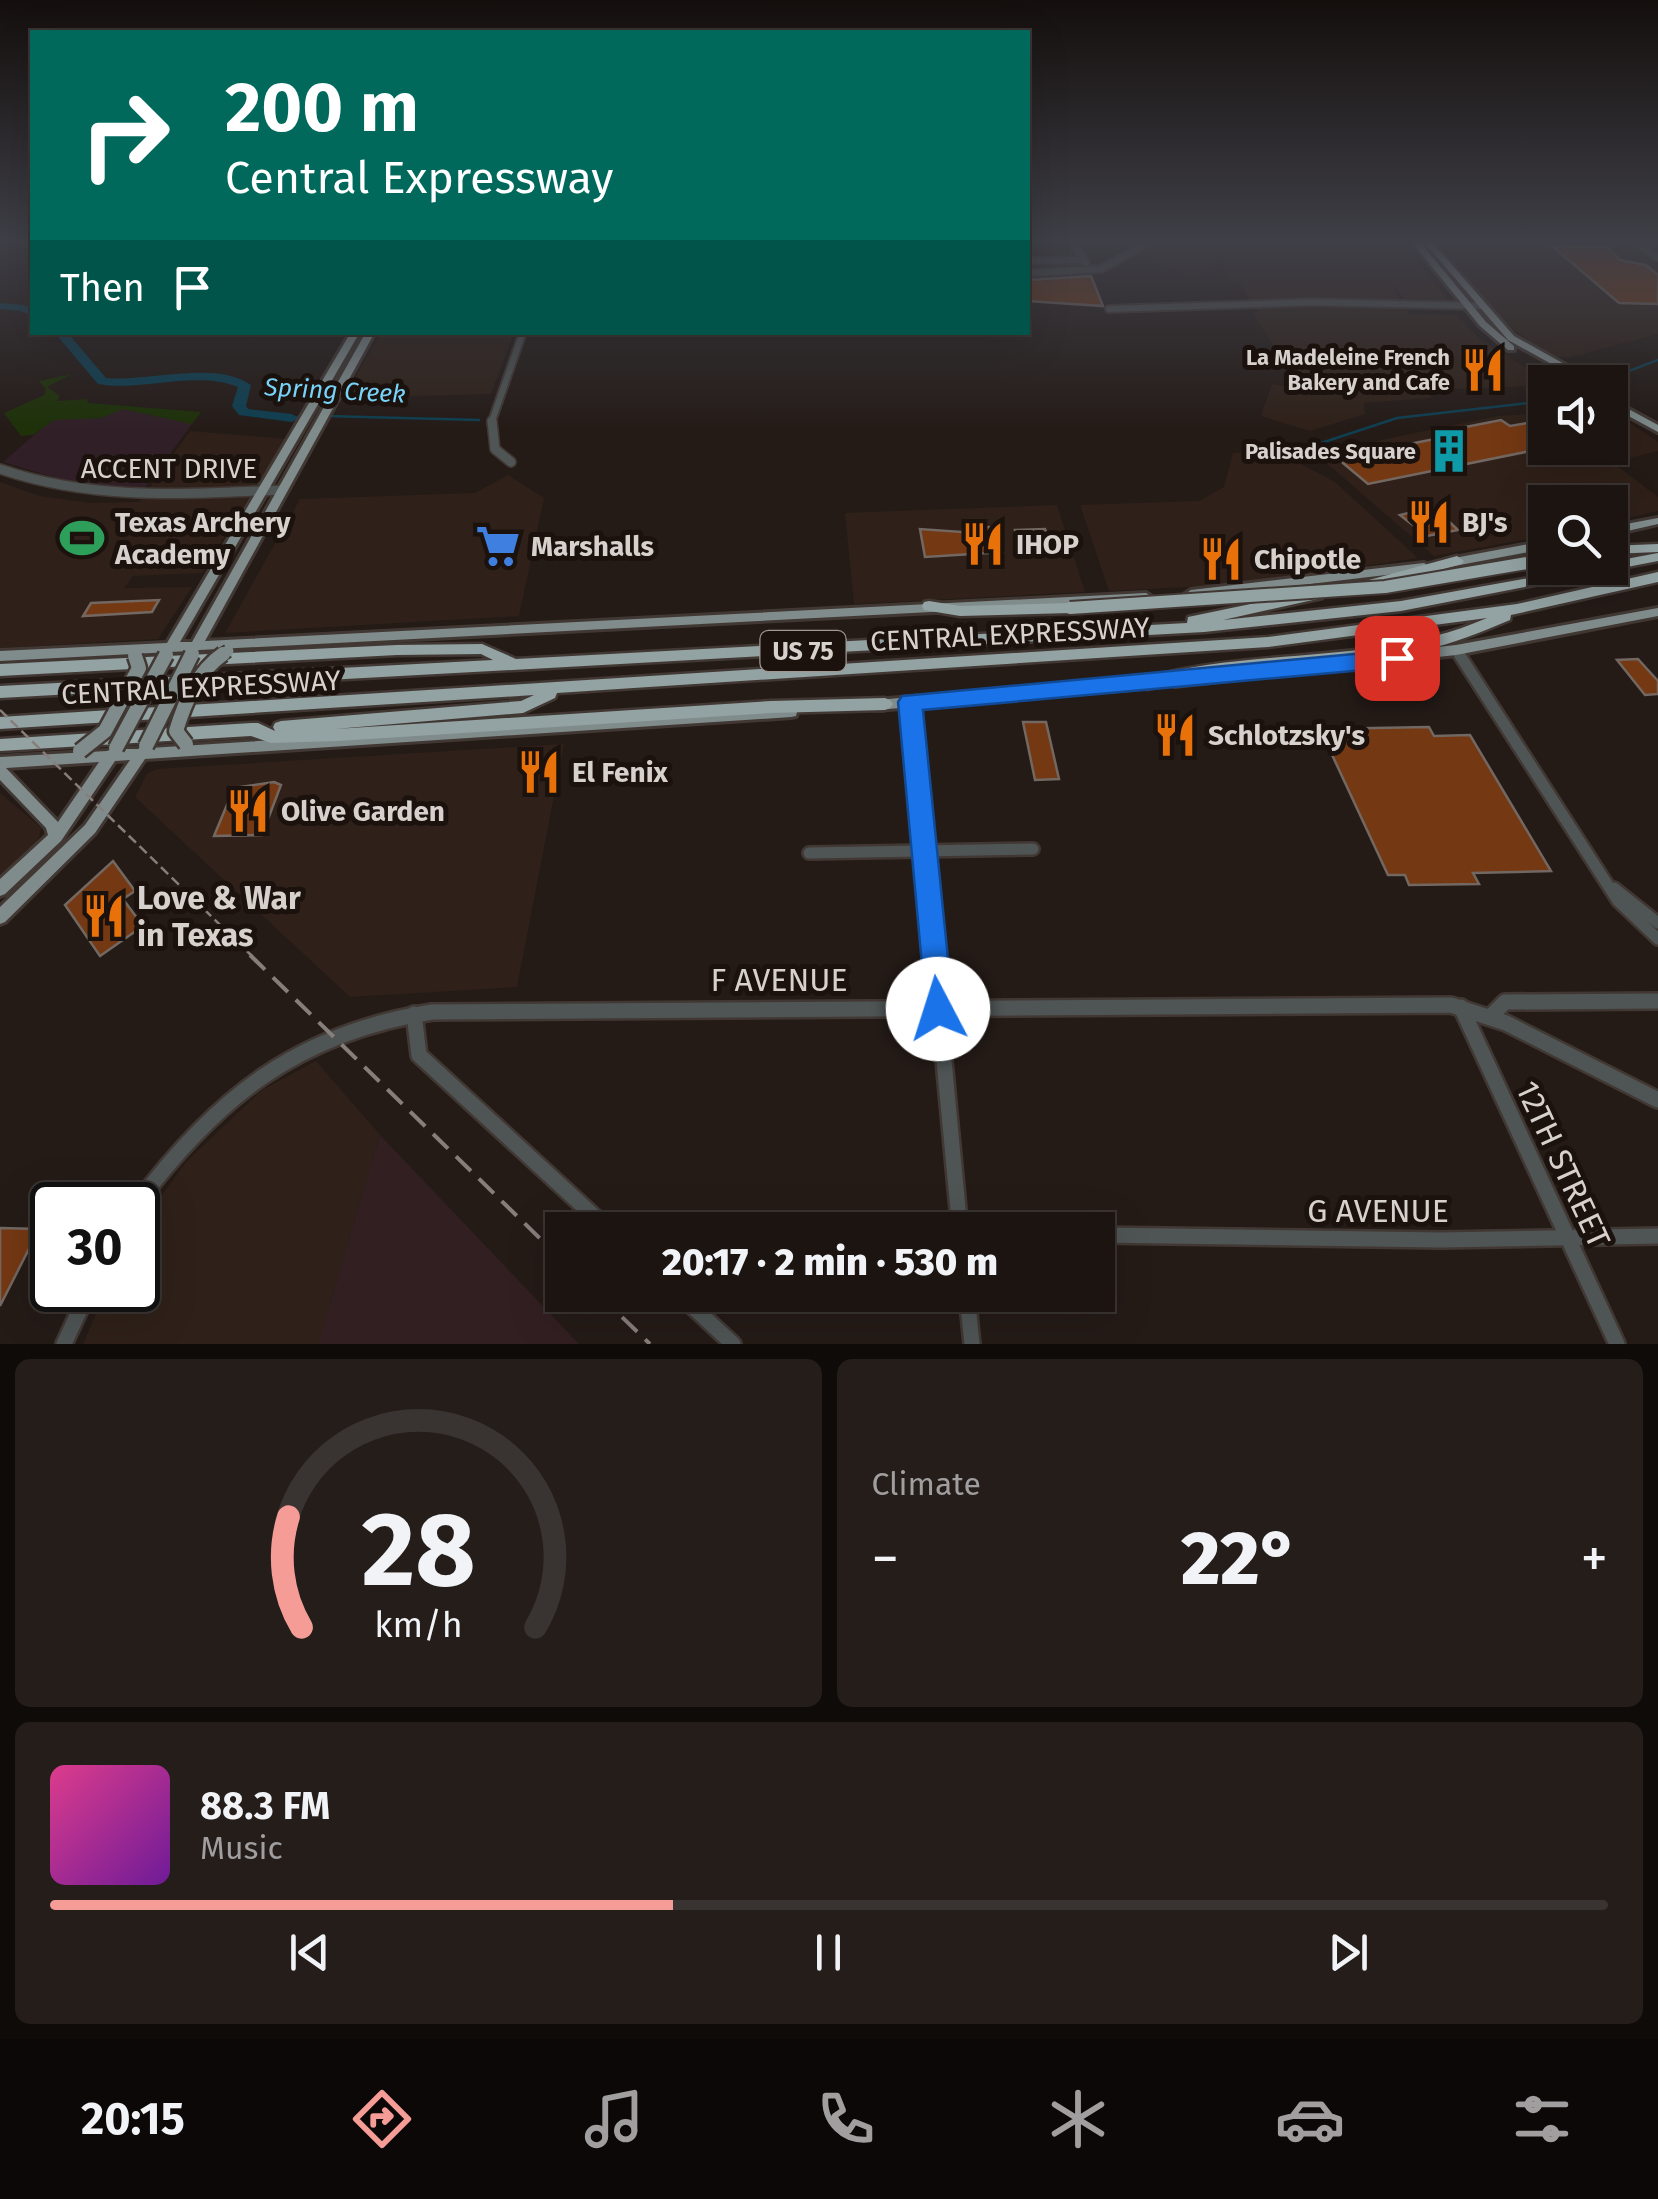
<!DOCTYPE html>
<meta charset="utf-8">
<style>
:root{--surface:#1b1411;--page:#241d1a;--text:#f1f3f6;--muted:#a09e9f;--line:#393331;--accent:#f59c96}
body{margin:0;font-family:"Fira Sans",sans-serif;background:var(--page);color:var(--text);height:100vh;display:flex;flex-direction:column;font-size:38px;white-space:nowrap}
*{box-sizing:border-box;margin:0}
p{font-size:32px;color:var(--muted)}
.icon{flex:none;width:55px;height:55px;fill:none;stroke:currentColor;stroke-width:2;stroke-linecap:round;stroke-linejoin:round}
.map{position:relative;height:1344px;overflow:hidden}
.side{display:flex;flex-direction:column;gap:15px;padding:15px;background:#0f0b09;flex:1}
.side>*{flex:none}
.hud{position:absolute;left:30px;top:30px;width:1000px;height:305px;border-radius:0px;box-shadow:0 10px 40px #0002,0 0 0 2px var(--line);background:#00695c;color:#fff;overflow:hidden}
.fabs{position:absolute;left:1528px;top:365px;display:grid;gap:20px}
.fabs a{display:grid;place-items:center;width:100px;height:100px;border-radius:0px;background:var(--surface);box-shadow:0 10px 40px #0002,0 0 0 2px var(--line);font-size:50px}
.speed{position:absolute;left:30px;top:1182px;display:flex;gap:20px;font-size:50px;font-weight:700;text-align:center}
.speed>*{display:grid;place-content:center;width:130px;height:130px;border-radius:50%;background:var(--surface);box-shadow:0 10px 40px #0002,0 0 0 2px var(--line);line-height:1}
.speed .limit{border:5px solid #111;border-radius:15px;background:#fff;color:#111}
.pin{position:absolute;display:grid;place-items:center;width:85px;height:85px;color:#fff;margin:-42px;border-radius:20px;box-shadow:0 5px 15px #0006}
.me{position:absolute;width:110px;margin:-55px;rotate:355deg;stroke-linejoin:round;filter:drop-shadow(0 0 8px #0008)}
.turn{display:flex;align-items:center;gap:35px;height:210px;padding:0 30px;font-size:45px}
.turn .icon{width:130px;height:130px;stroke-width:2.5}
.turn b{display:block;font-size:70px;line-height:85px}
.then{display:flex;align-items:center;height:95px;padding:0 30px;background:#0003;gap:20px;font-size:38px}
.big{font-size:75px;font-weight:800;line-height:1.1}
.side .tile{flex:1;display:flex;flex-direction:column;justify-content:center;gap:15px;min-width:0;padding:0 35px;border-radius:15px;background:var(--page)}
.side .dial{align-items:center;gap:0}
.dial svg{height:260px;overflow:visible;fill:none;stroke:var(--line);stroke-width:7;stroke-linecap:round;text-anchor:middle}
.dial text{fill:var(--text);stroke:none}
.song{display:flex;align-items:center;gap:30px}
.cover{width:120px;height:120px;border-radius:15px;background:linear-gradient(135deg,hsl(330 70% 55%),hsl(280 70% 35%))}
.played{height:10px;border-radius:5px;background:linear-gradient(90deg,var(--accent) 40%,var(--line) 40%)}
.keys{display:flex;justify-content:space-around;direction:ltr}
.heat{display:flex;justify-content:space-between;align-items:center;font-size:55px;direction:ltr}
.side .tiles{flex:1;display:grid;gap:15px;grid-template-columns:1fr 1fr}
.tile:last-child{grid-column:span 2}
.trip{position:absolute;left:545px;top:1212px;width:570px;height:100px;border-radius:0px;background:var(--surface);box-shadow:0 10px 40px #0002,0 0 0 2px var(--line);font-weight:800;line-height:100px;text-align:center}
.menu{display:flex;height:160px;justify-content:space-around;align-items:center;background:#0b0807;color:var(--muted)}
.menu .icon{width:70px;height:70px}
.menu .on{color:var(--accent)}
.menu b{font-size:45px;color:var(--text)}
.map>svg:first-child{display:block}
.built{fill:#2f2119}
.industrial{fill:#321f21}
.education{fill:#301f26}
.green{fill:#1e3109}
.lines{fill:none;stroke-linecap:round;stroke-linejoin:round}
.stream{stroke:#0f3f51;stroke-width:2.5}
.river{fill:#0f3f51;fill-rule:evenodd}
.building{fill:#743813;stroke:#726761;stroke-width:2.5}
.minor-far3-casing{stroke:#413834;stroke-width:10}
.minor-far2-casing{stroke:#413834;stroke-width:12}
.minor-far1-casing{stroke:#413834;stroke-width:16}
.minor-casing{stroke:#413834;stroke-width:20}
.major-casing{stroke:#413834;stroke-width:6}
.highway-casing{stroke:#413834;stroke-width:5}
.minor-far3{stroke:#4f5555;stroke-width:6}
.minor-far2{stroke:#4f5555;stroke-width:9}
.minor-far1{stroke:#4f5555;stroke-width:11}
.minor{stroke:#4f5555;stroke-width:15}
.major{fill:#808c8c;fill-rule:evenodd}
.highway{fill:#93a2a2;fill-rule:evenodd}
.rail-far1{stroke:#867e7b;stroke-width:2.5;stroke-dasharray:10 5;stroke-linecap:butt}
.rail{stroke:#867e7b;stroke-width:4;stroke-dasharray:21 11;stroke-linecap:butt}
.major-bridge-far1-casing{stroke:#413834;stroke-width:15;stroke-linecap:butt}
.major-bridge-casing{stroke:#413834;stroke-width:19;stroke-linecap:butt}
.highway-bridge-casing{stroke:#413834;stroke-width:16;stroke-linecap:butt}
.major-bridge-far1{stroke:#808c8c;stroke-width:11}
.major-bridge{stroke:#808c8c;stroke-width:14}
.highway-bridge{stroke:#93a2a2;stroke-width:12}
.route{fill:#1a73e8;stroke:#114b97;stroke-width:2.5}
.labels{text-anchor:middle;stroke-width:10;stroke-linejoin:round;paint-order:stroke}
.far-poi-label{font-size:22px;font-weight:bold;fill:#d7d1ce;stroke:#1b120e;text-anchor:end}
.far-water-label{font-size:25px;font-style:italic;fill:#78d3f9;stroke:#1b120e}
.shield{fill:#1b120e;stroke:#9f9894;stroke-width:2.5}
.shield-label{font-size:25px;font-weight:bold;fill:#d7d1ce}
.street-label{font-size:28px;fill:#d7d1ce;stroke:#1b120e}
.poi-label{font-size:28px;font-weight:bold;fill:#d7d1ce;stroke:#1b120e;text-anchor:start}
.near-poi-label{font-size:32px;font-weight:bold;fill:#d7d1ce;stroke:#1b120e;text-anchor:start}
.near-street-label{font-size:32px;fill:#d7d1ce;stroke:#1b120e}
</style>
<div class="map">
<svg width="1658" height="1344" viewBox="0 0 1658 1344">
<rect width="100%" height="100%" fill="#241b17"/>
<g class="built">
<polygon points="1154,242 1404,242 1447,300 1404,299 1386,276 1409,314 1456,315 1479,338 1535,374 1534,386 1428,390 1432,398 1364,403 1365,414 1310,431 1261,416 1272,384 1300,388 1253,313 1258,312 1240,284 1229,281 1215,252 1218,261 1197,278 1135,255"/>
<polygon points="1438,242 1626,242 1658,266 1658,334 1567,358 1550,356 1497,317"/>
<polygon points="380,333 380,332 514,333 491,394 344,398"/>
<polygon points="1610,409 1658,442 1658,451 1612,462 1658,497 1658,511 1610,522 1610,502 1545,502 1545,536 1434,556 1323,460 1354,446 1410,434 1498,416 1545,413 1545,448 1610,448"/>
<polygon points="190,431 286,439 202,573 133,576 124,588 192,587 158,639 0,648 0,482 40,496 90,503 139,502"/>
<polygon points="1276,451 1335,482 1418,558 1246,584 1109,591 1080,505 1199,501 1224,487 1233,453"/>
<polygon points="508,475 544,498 519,616 225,633 300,499 475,493"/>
<polygon points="1057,505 1085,592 854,604 845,513"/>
<polygon points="564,744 517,987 350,997 135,797 147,774 157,769"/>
<polygon points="0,793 41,828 37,845 0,875"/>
<polygon points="316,1061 380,1135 318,1344 83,1344 106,1290 138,1290 138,1228 186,1162 262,1090"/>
</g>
<polygon class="industrial" points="380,1135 579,1344 318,1344"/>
<polygon class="education" points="70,404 201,412 144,489 79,485 3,462"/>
<polygon class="green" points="72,374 47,387 60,396 57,401 87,399 88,403 201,412 192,424 123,409 101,418 54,420 33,435 21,436 4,413 44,395 46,389 39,381"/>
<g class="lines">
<g class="stream">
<polyline points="1600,382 1658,360"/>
<polyline points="326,416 479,420"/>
<polyline points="292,418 303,417"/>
<polyline points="1315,445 1397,418 1545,401"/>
</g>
<g class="river">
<polygon points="0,303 24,305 32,308 32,316 21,311 0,309"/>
<path d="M54 332H67L106 378C150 382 215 360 251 385L246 406 248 409 292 414 299 418 292 422 239 415 232 406 238 387C194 370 143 392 98 384Z"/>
</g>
</g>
<g class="building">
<polygon points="1552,246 1607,247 1620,260 1646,265 1658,275 1658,304 1619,303"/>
<polygon points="1091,276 1103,306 1028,301 1028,280"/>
<polygon points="1501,420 1510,426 1545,420 1545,448 1368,484 1343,463 1349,456 1450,436 1445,431"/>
<polygon points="1420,510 1425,514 1438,511 1458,530 1427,536 1400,515"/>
<polygon points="975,527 989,527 998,535 1003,552 925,557 920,529 976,533"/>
<polygon points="1045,529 1051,548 1019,549 1015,530"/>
<polygon points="159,600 152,612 83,616 91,603"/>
<polygon points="1638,659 1658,681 1658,694 1645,695 1617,660"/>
<polygon points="1023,722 1046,722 1059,779 1035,780"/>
<polygon points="1429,727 1434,736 1470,735 1551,871 1473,873 1479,884 1409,885 1405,875 1388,875 1320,729"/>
<polygon points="274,782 281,785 262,835 214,836 234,788"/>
<polygon points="113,861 135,891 123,899 143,926 100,956 65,905"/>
<polygon points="0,1228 39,1229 0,1306"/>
</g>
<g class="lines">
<g class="minor-far3-casing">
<g id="minor-far3">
<polyline points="1073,242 1086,263"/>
<polyline points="1636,242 1658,258"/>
<polyline points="1028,261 1084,260"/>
<polyline points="1028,273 1101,269 1150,242"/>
<polyline points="1109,309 1313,302 1482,306"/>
<polyline points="491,424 523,332"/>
</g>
</g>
<g class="minor-far2-casing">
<g id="minor-far2">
<polyline points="492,421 495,449 511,462"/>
<path d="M0 469C93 501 185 494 282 490"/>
<polyline points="1456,650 1460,657"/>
</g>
</g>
<g class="minor-far1-casing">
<g id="minor-far1">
<polyline points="1459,654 1618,901 1658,939"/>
<polyline points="910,702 934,957"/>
<polyline points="809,853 1033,849"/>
<polyline points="1614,888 1658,923"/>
</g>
</g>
<g class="minor-casing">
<g id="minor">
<polyline points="934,955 960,1230"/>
<polyline points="1461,1007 1617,1344"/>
<polyline points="414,1014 419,1055 609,1230"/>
<polyline points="1492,1015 1505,1002 1658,1001"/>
<path d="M136 1205C216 1098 297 1033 432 1012L1451 1005 1506 1023 1658 1100"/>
<polyline points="813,1230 975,1230"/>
<polyline points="1098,1235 1441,1240 1658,1236"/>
<polyline points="680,1295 733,1344"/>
<polyline points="967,1295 972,1344"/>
<polyline points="64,1344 89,1290"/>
</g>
</g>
<g class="major-casing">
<g id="major">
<polygon points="1412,242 1420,242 1486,322 1514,346 1514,350 1508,350 1480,326"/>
<polygon points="1424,242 1432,242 1514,336 1593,380 1594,382 1584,382 1508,340"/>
<polygon points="351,332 360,332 180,642 192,642 366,332 375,332 205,641 1146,593 1152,597 1146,601 199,650 194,654 189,651 0,661 0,651 167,643"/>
<polygon points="1610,399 1658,425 1658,432 1610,406"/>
<polygon points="1658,518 1658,524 1610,535 1610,527"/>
<polygon points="1545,541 1545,549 1449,567 1443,563 1449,559"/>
<polygon points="1424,563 1430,567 1428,570 1191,598 1185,594 1191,590"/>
<polygon points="1658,608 1658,616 1456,655 1175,686 1171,684 1169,681 1171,678 1175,676 1456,645"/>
<polygon points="1155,677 1159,679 1161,682 1159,685 1155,687 876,710 871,709 870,705 871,701 876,700"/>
<path d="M791 707 796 708 797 712 796 716 791 717 145 759 95 833 5 922 0 924V907L85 825 130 760 115 761 61 841 5 894 0 896V879L48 835 46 828 0 780V757L107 751 112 749H138L144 745 150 748ZM99 762 58 822 6 768Z"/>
</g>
</g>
<g class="highway-casing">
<g id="highway">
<polygon points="1658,544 1658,552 1610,554 1610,546"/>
<polygon points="1658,553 1658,561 1401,611 1204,632 0,698 0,686 493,660 481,654 397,655 0,676 0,664 397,645 482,644 516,659 1187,623 1188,617 1193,616 1317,590 1324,595 1322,598 1223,620 1401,601 1585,568 1610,568 1610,562"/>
<polygon points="1457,556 1464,561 1462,564 1374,588 1367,583 1369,580"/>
<path d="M1658 572V582L1511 615 1510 620C1481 632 1453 644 1423 650 1362 664 1300 665 1238 672 1207 675 1177 682 1147 689L1142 687 1139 683 1142 679C1255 646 1378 666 1487 618L1268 647 557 693 555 698 523 713 335 729 771 701 885 698 890 700 893 704 890 708 885 710 771 713 338 741 271 743 251 736 0 751V739L251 723H258L275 731 273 727 275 723 281 721 521 701 534 695 0 729V717L1268 637 1517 604Z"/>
<polygon points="929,601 960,606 1070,603 1077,608 1070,613 960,616 924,610 922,606 924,602"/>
</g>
</g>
<use href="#minor-far3" class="minor-far3"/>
<use href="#minor-far2" class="minor-far2"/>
<use href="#minor-far1" class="minor-far1"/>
<use href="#minor" class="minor"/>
<use href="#major" class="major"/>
<use href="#highway" class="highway"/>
<polyline class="rail-far1" points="0,710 253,957"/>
<g class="rail">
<polyline points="250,955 562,1260"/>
<polyline points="599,1295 650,1344"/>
</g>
<g class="major-bridge-far1-casing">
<polyline id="major-bridge-far1" points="218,657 228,651"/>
</g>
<g class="major-bridge-casing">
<g id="major-bridge">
<path d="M186 744 176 731C185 702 197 672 223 654"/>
<polyline points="146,746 192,654"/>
<polyline points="116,748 166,655"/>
<polyline points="80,751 105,731 139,668 135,656"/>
</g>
</g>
<g class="highway-bridge-casing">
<polyline id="highway-bridge" points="1070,608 1385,587 1545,560"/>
</g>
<use href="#major-bridge-far1" class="major-bridge-far1"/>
<use href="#major-bridge" class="major-bridge"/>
<use href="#highway-bridge" class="highway-bridge"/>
</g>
<linearGradient id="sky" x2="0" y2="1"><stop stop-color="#140f0d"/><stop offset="0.56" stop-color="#3f3f47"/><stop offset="1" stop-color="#3f3f47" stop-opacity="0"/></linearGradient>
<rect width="1658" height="430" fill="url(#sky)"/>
<polygon class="route" points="1397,650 1408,658 1397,667 923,710 953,1009 949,1020 938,1024 927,1020 898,702 902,696"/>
<defs>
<g id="restaurant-bare" transform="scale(3.45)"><path d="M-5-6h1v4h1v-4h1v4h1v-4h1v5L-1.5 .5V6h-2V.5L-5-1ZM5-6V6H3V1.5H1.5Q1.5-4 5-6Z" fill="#e8710a" stroke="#1b120e" stroke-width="2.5" paint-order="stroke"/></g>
<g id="building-bare" transform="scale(3.45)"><path d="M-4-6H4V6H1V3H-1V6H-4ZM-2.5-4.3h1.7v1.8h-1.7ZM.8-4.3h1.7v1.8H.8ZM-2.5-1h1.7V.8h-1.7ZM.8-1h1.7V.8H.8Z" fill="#0f9aa8" stroke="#1b120e" stroke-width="2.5" paint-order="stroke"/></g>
<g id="stadium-bare" transform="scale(3.45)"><path d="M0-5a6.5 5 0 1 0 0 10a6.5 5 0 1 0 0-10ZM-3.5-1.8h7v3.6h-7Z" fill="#2e9e5b" stroke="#1b120e" stroke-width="2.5" paint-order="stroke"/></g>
<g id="supermarket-bare" transform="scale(3.45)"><path d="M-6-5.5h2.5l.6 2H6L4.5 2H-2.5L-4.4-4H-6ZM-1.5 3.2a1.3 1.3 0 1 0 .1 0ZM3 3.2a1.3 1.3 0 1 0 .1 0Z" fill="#3f7fe0" stroke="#1b120e" stroke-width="2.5" paint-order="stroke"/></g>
</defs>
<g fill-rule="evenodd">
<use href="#restaurant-bare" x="1483" y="370"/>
<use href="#building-bare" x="1449" y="451"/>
<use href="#restaurant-bare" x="1429" y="522"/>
<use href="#stadium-bare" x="82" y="538"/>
<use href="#restaurant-bare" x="983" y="544"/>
<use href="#supermarket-bare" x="498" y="546"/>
<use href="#restaurant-bare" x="1221" y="559"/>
<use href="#restaurant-bare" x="1175" y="735"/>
<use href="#restaurant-bare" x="539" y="772"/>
<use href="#restaurant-bare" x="248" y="811"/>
<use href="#restaurant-bare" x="104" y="916"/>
</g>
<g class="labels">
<g class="far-poi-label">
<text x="1450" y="365">La Madeleine French<tspan x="1450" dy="25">Bakery and Cafe</tspan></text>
<text x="1416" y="459">Palisades Square</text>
</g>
<g class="far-water-label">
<text transform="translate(335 390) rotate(3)" y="9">Spring Creek</text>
</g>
<rect class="shield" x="760.5" y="631" width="85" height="40" rx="8"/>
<g class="shield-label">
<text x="803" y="660">US 75</text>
</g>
<g class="street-label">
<text x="169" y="478">ACCENT DRIVE</text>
<text transform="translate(1010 634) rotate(-3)" y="10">CENTRAL EXPRESSWAY</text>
<text transform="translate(201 687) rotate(-3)" y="10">CENTRAL EXPRESSWAY</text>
</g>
<g class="poi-label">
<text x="115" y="532">Texas Archery<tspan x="115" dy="32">Academy</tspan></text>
<text x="1462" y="532">BJ's</text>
<text x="1016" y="554">IHOP</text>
<text x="531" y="556">Marshalls</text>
<text x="1254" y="569">Chipotle</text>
<text x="1208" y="745">Schlotzsky's</text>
<text x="572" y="782">El Fenix</text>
<text x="281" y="821">Olive Garden</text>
</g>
<g class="near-poi-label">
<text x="137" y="909">Love &amp; War<tspan x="137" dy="37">in Texas</tspan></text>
</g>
<g class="near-street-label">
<text x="779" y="991">F AVENUE</text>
<text transform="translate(1563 1164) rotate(65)" y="11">12TH STREET</text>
<text x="1378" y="1222">G AVENUE</text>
</g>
</g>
</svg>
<div class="fabs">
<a><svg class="icon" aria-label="sound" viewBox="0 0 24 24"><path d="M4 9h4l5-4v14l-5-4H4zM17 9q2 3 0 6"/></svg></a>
<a><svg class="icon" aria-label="search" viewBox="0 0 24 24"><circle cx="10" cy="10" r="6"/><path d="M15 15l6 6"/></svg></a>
</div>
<div class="speed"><div class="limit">30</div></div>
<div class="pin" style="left:1397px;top:658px;background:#d93025"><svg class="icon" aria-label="arrive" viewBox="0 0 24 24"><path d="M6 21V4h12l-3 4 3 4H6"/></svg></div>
<svg class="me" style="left:938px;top:1009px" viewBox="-20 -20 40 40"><circle r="19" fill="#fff"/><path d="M0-13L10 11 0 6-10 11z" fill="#1a73e8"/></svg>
<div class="trip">20:17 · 2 min · 530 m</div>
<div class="hud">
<div class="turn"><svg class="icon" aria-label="right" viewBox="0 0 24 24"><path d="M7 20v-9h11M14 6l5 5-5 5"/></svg><div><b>200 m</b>Central Expressway</div></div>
<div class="then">Then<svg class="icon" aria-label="arrive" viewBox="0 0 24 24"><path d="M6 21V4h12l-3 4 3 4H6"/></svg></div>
</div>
</div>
<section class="side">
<div class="tiles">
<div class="tile dial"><svg viewBox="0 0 100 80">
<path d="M14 69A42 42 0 1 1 86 69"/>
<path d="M14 69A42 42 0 0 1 10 35" stroke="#f59c96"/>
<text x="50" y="56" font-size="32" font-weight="700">28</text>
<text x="50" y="72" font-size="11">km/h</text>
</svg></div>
<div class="tile"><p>Climate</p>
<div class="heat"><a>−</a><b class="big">22°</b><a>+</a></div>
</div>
<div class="tile">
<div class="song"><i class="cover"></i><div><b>88.3 FM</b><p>Music</p></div></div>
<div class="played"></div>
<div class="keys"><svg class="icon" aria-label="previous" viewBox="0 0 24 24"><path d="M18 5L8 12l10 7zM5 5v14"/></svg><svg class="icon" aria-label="pause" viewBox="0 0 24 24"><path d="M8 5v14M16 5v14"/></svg><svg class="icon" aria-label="next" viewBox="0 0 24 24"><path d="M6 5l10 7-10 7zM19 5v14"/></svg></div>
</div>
</div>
</section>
<nav class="menu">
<b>20:15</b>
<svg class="icon on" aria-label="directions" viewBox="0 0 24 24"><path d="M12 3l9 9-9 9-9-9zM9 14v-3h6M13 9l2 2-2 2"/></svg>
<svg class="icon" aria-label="music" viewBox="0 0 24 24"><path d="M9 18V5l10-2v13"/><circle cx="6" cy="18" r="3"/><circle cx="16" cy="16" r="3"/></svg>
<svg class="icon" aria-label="phone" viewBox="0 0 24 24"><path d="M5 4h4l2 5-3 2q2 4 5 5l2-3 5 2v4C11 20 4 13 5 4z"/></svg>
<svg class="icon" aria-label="climate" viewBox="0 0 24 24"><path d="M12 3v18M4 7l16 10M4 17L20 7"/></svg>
<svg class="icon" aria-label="car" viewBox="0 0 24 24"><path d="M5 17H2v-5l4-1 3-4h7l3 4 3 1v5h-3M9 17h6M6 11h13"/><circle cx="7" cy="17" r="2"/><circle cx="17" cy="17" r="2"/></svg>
<svg class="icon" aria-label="filters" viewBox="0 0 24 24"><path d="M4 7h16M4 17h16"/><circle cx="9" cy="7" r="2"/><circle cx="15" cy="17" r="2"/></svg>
</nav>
